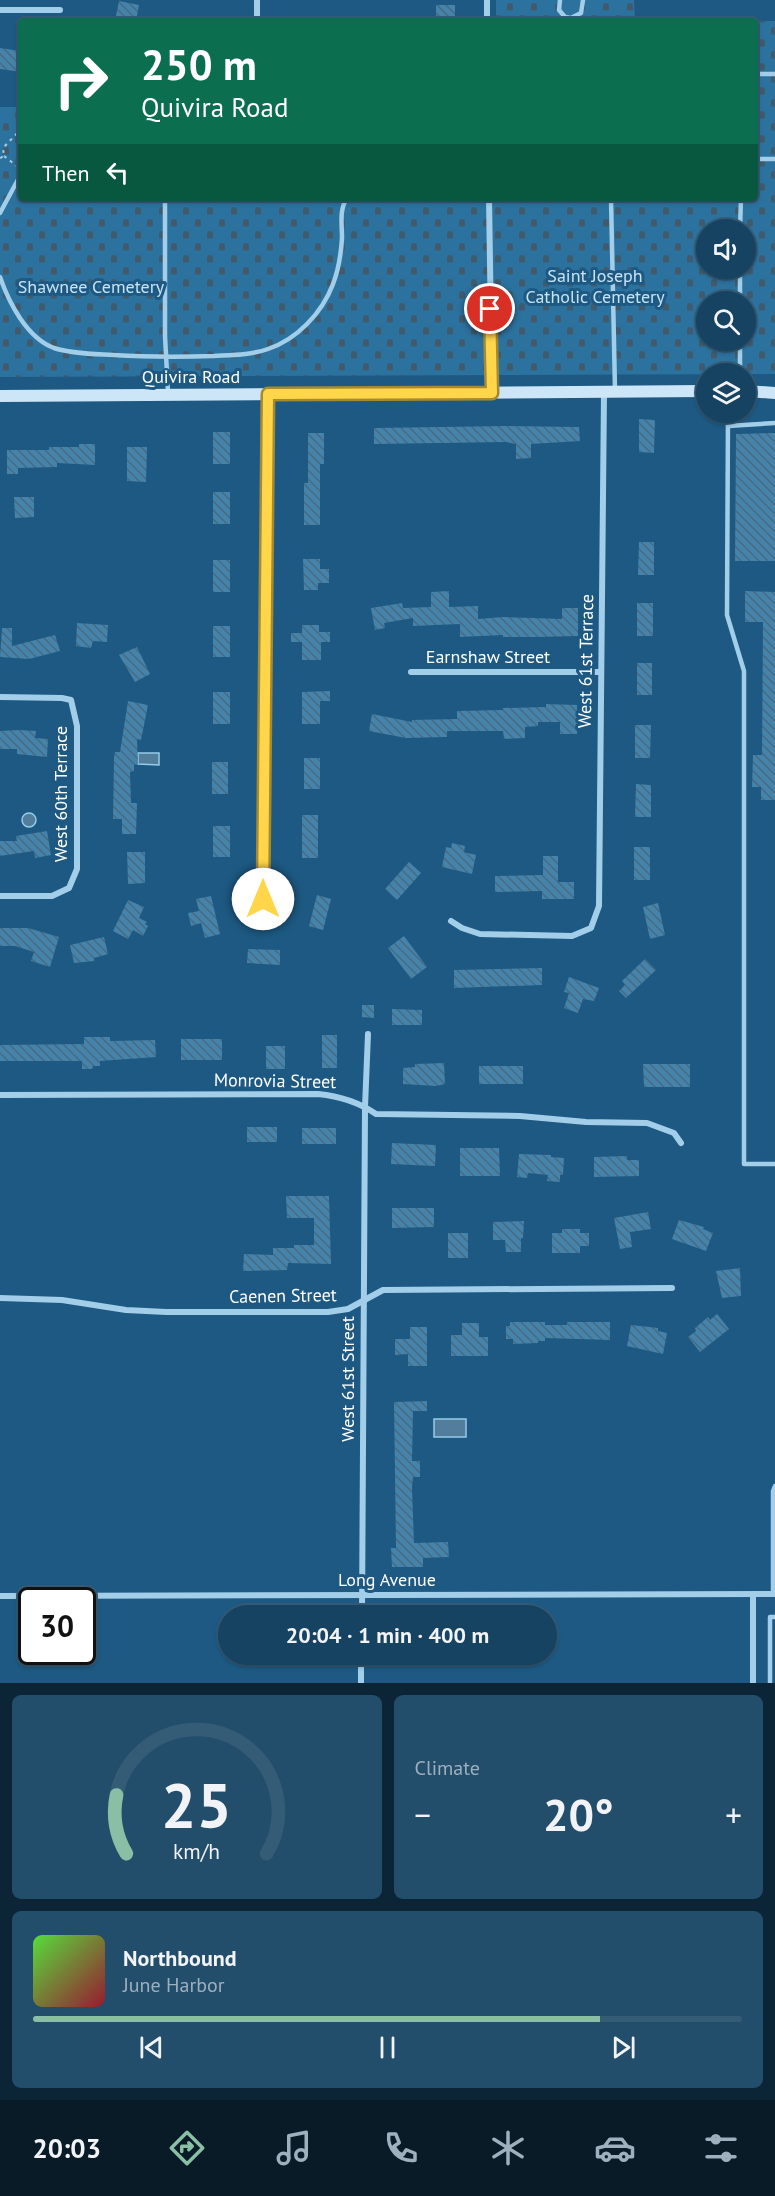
<!DOCTYPE html>
<meta charset="utf-8">
<style>
:root{--surface:#164362;--page:#234e6b;--text:#f1f3f6;--muted:#9eb0be;--line:#355c77;--accent:#8abfa5}
body{margin:0;font-family:"PT Sans",sans-serif;background:var(--page);color:var(--text);height:100vh;display:flex;flex-direction:column;font-size:22px;white-space:nowrap}
*{box-sizing:border-box;margin:0}
p{font-size:20px;color:var(--muted)}
.icon{flex:none;width:33px;height:33px;fill:none;stroke:currentColor;stroke-width:2;stroke-linecap:round;stroke-linejoin:round}
.map{position:relative;height:1683px;overflow:hidden}
.side{display:flex;flex-direction:column;gap:12px;padding:12px;background:#0c2536;flex:1}
.side>*{flex:none}
.top-card{position:absolute;left:18px;top:18px;width:740px;height:183px;border-radius:6px;box-shadow:0 2px 4px #0004,0 0 0 2px var(--line);background:#0b6e4f;color:#fff;overflow:hidden}
.buttons{position:absolute;left:696px;top:219px;display:grid;gap:12px}
.buttons a{display:grid;place-items:center;width:60px;height:60px;border-radius:50%;background:var(--surface);box-shadow:0 2px 4px #0004,0 0 0 2px var(--line);font-size:30px}
.speed{position:absolute;left:18px;top:1587px;display:flex;gap:12px;font-size:30px;font-weight:700;text-align:center}
.speed>*{display:grid;place-content:center;width:78px;height:78px;border-radius:50%;background:var(--surface);box-shadow:0 2px 4px #0004,0 0 0 2px var(--line);line-height:1}
.speed .limit{border:3px solid #111;border-radius:9px;background:#fff;color:#111}
.pin{position:absolute;display:grid;place-items:center;width:51px;height:51px;color:#fff;margin:-26px;border:3px solid #fff;border-radius:50%;box-shadow:0 2px 6px #0007}
.me{position:absolute;width:66px;margin:-33px;rotate:0deg;stroke-linejoin:round;filter:drop-shadow(0 0 4px #0008)}
.turn{display:flex;align-items:center;gap:21px;height:126px;padding:0 24px;font-size:27px}
.turn .icon{width:78px;height:78px;stroke-width:2.5}
.turn b{display:block;font-size:42px;line-height:51px}
.then{display:flex;align-items:center;height:57px;padding:0 24px;background:#0003;gap:12px;font-size:22px}
.big{font-size:45px;font-weight:600;line-height:1.1}
.side .card{flex:1;display:flex;flex-direction:column;justify-content:center;gap:9px;min-width:0;padding:0 21px;border-radius:9px;background:var(--page)}
.side .dial{align-items:center;gap:0}
.dial svg{height:156px;overflow:visible;fill:none;stroke:var(--line);stroke-width:7;stroke-linecap:round;text-anchor:middle}
.dial text{fill:var(--text);stroke:none}
.song{display:flex;align-items:center;gap:18px}
.cover{width:72px;height:72px;border-radius:9px;background:linear-gradient(135deg,hsl(110 70% 55%),hsl(350 70% 35%))}
.played{height:6px;border-radius:3px;background:linear-gradient(90deg,var(--accent) 80%,var(--line) 80%)}
.keys{display:flex;justify-content:space-around;direction:ltr}
.heat{display:flex;justify-content:space-between;align-items:center;font-size:33px;direction:ltr}
.side .tiles{flex:1;display:grid;gap:12px;grid-template-columns:1fr 1fr}
.card:last-child{grid-column:span 2}
.trip{position:absolute;left:218px;top:1605px;width:339px;height:60px;border-radius:30px;background:var(--surface);box-shadow:0 2px 4px #0004,0 0 0 2px var(--line);font-weight:600;line-height:60px;text-align:center}
.tab-bar{display:flex;height:96px;justify-content:space-around;align-items:center;background:#091b27;color:var(--muted)}
.tab-bar .icon{width:42px;height:42px}
.tab-bar .current{color:var(--accent)}
.tab-bar b{font-size:27px;color:var(--text)}
.map>svg:first-child{display:block}
.cemetery{fill:url(#cemetery-stones);fill-rule:evenodd}
.water{fill:#537e9b;stroke:#95cbeb;stroke-width:1.5}
.building{fill:url(#building-back-hatch)}
.lines{fill:none;stroke-linecap:round;stroke-linejoin:round}
.path{stroke:#a2cee9;stroke-width:2;stroke-dasharray:3 4.5;stroke-linecap:butt}
.service{stroke:#a2cee9;stroke-width:4.5}
.minor{stroke:#a2cee9;stroke-width:6}
.secondary{stroke:#cde6f7;stroke-width:12}
.route-casing{stroke:#a68a30;stroke-width:15}
.route{stroke:#ffd54a;stroke-width:10}
.labels{text-anchor:middle;stroke-width:6;stroke-linejoin:round;paint-order:stroke}
.park-label{font-size:18px;fill:#c7e4f7;stroke:#1d5982}
.street-label{font-size:18px;fill:#fff;stroke:#1d5982}
</style>
<div class="map">
<svg width="775" height="1683" viewBox="0 0 775 1683">
<defs>
<pattern id="cemetery-stones" width="16" height="16" patternUnits="userSpaceOnUse" patternTransform="scale(1.5)"><rect width="16" height="16" fill="#2c729e"/><path d="M2 7V4a2 2 0 0 1 4 0v3zM10 15v-3a2 2 0 0 1 4 0v3z" fill="#3f5b6d"/></pattern>
<pattern id="building-back-hatch" width="6" height="6" patternUnits="userSpaceOnUse" patternTransform="scale(1.5)"><rect width="6" height="6" fill="#4583ab"/><path d="M-1 5l2 2M0 0l6 6M5-1l2 2" fill="none" stroke="#486a80"/></pattern>
</defs>
<rect width="100%" height="100%" fill="#1d5982"/>
<g class="cemetery">
<polygon points="496,0 634,0 635,21 496,21"/>
<path d="M755 21H775V374L0 377V107H21V198H754ZM706 230H746V268H706ZM706 302H746V340H706Z"/>
</g>
<g class="water">
<polygon points="138,753 159,753 159,765 138,764"/>
<circle cx="29" cy="820" r="7"/>
<rect x="434" y="1419" width="32" height="18"/>
</g>
<g class="building">
<polygon points="119,1 139,5 136,21 115,21"/>
<rect x="436" y="5" width="19" height="16"/>
<polygon points="0,48 21,51 21,72 0,69"/>
<polygon points="639,419 655,420 654,453 639,452"/>
<polygon points="506,426 579,427 580,441 531,444 531,458 516,459 516,444 506,442 374,444 374,428"/>
<rect x="213" y="432" width="17" height="32"/>
<polygon points="308,433 324,433 324,464 320,464 320,525 304,525 304,483 308,483"/>
<polygon points="775,433 775,561 735,561 736,434"/>
<polygon points="79,444 95,444 95,465 57,463 57,467 18,468 18,474 7,474 7,450 49,450 49,447 79,447"/>
<polygon points="127,447 147,447 146,482 127,481"/>
<rect x="213" y="492" width="17" height="32"/>
<polygon points="14,497 34,497 34,517 15,518"/>
<polygon points="639,542 654,542 654,575 638,575"/>
<polygon points="303,559 320,559 320,569 329,569 329,583 318,583 318,590 304,590"/>
<rect x="213" y="560" width="17" height="32"/>
<polygon points="449,591 449,607 478,606 478,619 503,617 562,619 562,608 578,608 578,636 535,637 503,637 503,635 460,637 460,624 413,626 413,618 384,623 385,628 375,630 371,608 402,603 403,608 431,607 431,592"/>
<polygon points="745,591 775,592 775,800 761,800 761,787 752,787 753,755 762,755 763,622 745,622"/>
<rect x="637" y="603" width="16" height="33"/>
<polygon points="77,623 108,625 107,642 93,641 91,648 76,646"/>
<polygon points="302,625 319,625 319,632 330,632 330,642 321,642 321,660 302,660 302,642 291,642 291,633 302,633"/>
<rect x="213" y="626" width="17" height="31"/>
<polygon points="2,628 12,628 12,646 55,635 60,651 29,659 0,657"/>
<polygon points="137,647 150,674 135,682 119,655"/>
<rect x="637" y="663" width="15" height="32"/>
<polygon points="330,691 330,701 320,701 320,724 302,724 302,692"/>
<rect x="213" y="692" width="17" height="32"/>
<polygon points="128,701 148,705 141,740 137,739 138,764 134,765 134,771 130,772 131,803 137,803 136,834 122,834 122,819 113,819 114,758 115,752 120,752"/>
<polygon points="546,704 577,705 577,734 560,734 560,722 538,722 538,726 525,727 525,738 504,739 503,731 447,731 447,737 406,738 369,731 372,714 412,722 412,720 457,719 457,711 503,710 503,708 546,707"/>
<polygon points="635,725 651,725 650,758 635,758"/>
<polygon points="19,730 36,731 35,738 48,739 47,757 17,754 17,749 0,749 0,731"/>
<rect x="304" y="758" width="16" height="31"/>
<rect x="212" y="762" width="16" height="32"/>
<polygon points="636,784 651,785 651,817 635,817"/>
<rect x="302" y="815" width="16" height="43"/>
<rect x="213" y="826" width="17" height="31"/>
<polygon points="47,831 51,855 35,858 34,851 0,856 0,841 17,841 16,836"/>
<polygon points="452,843 465,846 464,852 476,855 472,874 442,867 446,847 451,848"/>
<rect x="634" y="847" width="16" height="33"/>
<polygon points="127,852 145,852 145,883 128,884"/>
<polygon points="543,856 558,856 558,882 574,882 574,899 542,899 542,891 495,892 495,876 543,875"/>
<polygon points="409,862 421,873 397,900 385,889"/>
<polygon points="317,895 331,899 323,930 309,926"/>
<polygon points="211,896 220,934 205,938 201,923 191,926 188,913 199,911 196,899"/>
<polygon points="128,900 144,907 139,918 147,922 145,924 148,926 143,936 133,930 128,939 113,931"/>
<polygon points="658,903 665,935 650,939 643,907"/>
<polygon points="0,928 28,928 59,937 50,967 31,961 34,952 15,946 0,946"/>
<polygon points="404,936 427,967 411,979 388,948"/>
<polygon points="104,937 108,954 94,958 94,961 74,963 70,945"/>
<polygon points="248,949 280,950 280,965 247,963"/>
<polygon points="645,959 656,970 626,998 619,991 625,985 622,981"/>
<polygon points="542,968 542,985 454,988 454,970"/>
<polygon points="569,977 599,988 594,1001 583,999 578,1013 564,1008 569,993 564,992"/>
<polygon points="362,1005 374,1005 374,1018 362,1017"/>
<polygon points="392,1009 422,1010 422,1025 392,1025"/>
<rect x="322" y="1035" width="15" height="33"/>
<polygon points="84,1037 110,1037 110,1041 155,1040 156,1057 100,1061 100,1066 93,1066 92,1069 82,1069 82,1061 0,1061 0,1045 84,1044"/>
<rect x="181" y="1039" width="41" height="21"/>
<rect x="266" y="1046" width="19" height="23"/>
<polygon points="444,1063 445,1084 436,1086 403,1084 403,1068 415,1067 415,1064"/>
<polygon points="643,1064 690,1064 690,1087 644,1087"/>
<rect x="479" y="1066" width="44" height="18"/>
<rect x="247" y="1127" width="30" height="15"/>
<rect x="302" y="1128" width="34" height="16"/>
<polygon points="392,1143 436,1145 435,1166 391,1164"/>
<polygon points="460,1148 499,1148 500,1176 460,1176"/>
<polygon points="519,1154 551,1155 551,1157 564,1158 563,1175 560,1175 560,1182 547,1181 548,1175 528,1173 527,1178 517,1177"/>
<polygon points="627,1156 627,1160 639,1160 639,1176 594,1177 594,1157"/>
<polygon points="286,1196 329,1196 331,1264 288,1263 287,1270 243,1271 244,1254 273,1255 273,1248 294,1248 294,1245 314,1245 314,1218 287,1218"/>
<polygon points="392,1208 434,1208 434,1227 392,1228"/>
<polygon points="648,1212 651,1229 630,1232 632,1247 620,1249 614,1218"/>
<polygon points="679,1220 704,1227 703,1229 713,1233 706,1251 672,1239"/>
<polygon points="524,1221 523,1238 521,1238 521,1252 506,1252 505,1240 493,1240 493,1222"/>
<polygon points="562,1229 580,1229 580,1233 589,1233 589,1246 580,1246 580,1253 552,1253 552,1233 562,1233"/>
<rect x="448" y="1233" width="20" height="25"/>
<polygon points="740,1268 741,1296 722,1298 716,1271"/>
<polygon points="717,1314 729,1329 700,1352 688,1337 696,1331 695,1328 708,1317 710,1320"/>
<polygon points="510,1322 545,1322 545,1325 567,1325 567,1322 610,1322 610,1340 545,1338 545,1341 538,1341 538,1343 513,1344 513,1339 506,1339 506,1326 510,1326"/>
<polygon points="462,1323 479,1323 479,1337 488,1337 488,1356 451,1356 451,1335 462,1335"/>
<polygon points="631,1325 658,1328 658,1331 667,1333 663,1354 627,1346"/>
<polygon points="410,1327 427,1327 427,1366 408,1366 408,1354 395,1355 395,1339 410,1339"/>
<polygon points="427,1401 427,1411 413,1411 412,1461 420,1461 420,1477 413,1477 412,1488 414,1543 448,1542 449,1557 423,1558 423,1567 392,1567 391,1548 396,1548 394,1402"/>
</g>
<g class="lines">
<g class="path">
<polyline points="4,156 18,167"/>
<polyline points="0,158 4,156 3,148 21,129"/>
</g>
<g class="service">
<polyline points="560,0 559,10 565,17 571,18 581,13 583,0"/>
<polyline points="754,74 775,74"/>
<polyline points="754,159 775,159"/>
<polyline points="165,198 165,336 168,392"/>
<polyline points="611,198 615,390"/>
<polyline points="0,213 21,174"/>
<polyline points="740,230 741,198"/>
<path d="M0 277C9 303 27 338 54 348 72 354 95 354 113 355 147 357 180 357 214 356 232 355 251 355 268 349 283 344 296 335 307 324 331 300 340 272 342 238 342 224 339 210 347 198"/>
<polyline points="740,302 740,268"/>
<polyline points="740,374 740,340"/>
<polyline points="728,412 727,615 744,671 744,1164 775,1164"/>
<polyline points="728,426 775,423"/>
<polyline points="773,1594 773,1491 775,1486"/>
<polyline points="770,1683 770,1617 775,1617"/>
</g>
<g class="minor">
<polyline points="257,0 257,21"/>
<polyline points="487,0 487,21"/>
<polyline points="0,10 60,10"/>
<polyline points="489,198 492,392"/>
<polyline points="411,672 600,672"/>
<polyline points="0,697 62,698 71,700 77,726 77,869 69,888 52,896 0,896"/>
<polyline points="263,899 268,394"/>
<polyline points="451,921 462,928 480,934 572,936 591,928 599,906 604,393"/>
<path d="M0 1095 318 1094C339 1096 357 1101 376 1114L520 1116 586 1122 647 1123 674 1133 681 1143"/>
<polyline points="0,1298 62,1300 126,1310 166,1312 328,1312 348,1309 383,1290 672,1288"/>
<polyline points="0,1596 775,1594"/>
<polyline points="362,1616 365,1107 368,1034"/>
<polyline points="361,1683 361,1654"/>
<polyline points="753,1683 753,1594"/>
</g>
<g class="secondary">
<polyline points="746,391 775,393"/>
<polyline points="0,396 706,391"/>
</g>
</g>
<g class="lines">
<g class="route-casing">
<polyline id="route" points="263,899 268,394 492,393 490,309"/>
</g>
<use href="#route" class="route"/>
</g>
<g class="labels">
<g class="park-label">
<text x="595" y="282">Saint Joseph<tspan x="595" dy="21">Catholic Cemetery</tspan></text>
<text x="91" y="293">Shawnee Cemetery</text>
</g>
<g class="street-label">
<text x="191" y="383">Quivira Road</text>
<text x="488" y="663">Earnshaw Street</text>
<text transform="translate(586 661) rotate(-89)" y="6">West 61st Terrace</text>
<text transform="translate(61 794) rotate(-90)" y="6">West 60th Terrace</text>
<text transform="translate(275 1081) rotate(1)" y="6">Monrovia Street</text>
<text transform="translate(283 1296) rotate(-1)" y="6">Caenen Street</text>
<text transform="translate(348 1379) rotate(-90)" y="6">West 61st Street</text>
<text x="387" y="1586">Long Avenue</text>
</g>
</g>
</svg>
<div class="buttons">
<a><svg class="icon" aria-label="sound" viewBox="0 0 24 24"><path d="M4 9h4l5-4v14l-5-4H4zM17 9q2 3 0 6"/></svg></a>
<a><svg class="icon" aria-label="search" viewBox="0 0 24 24"><circle cx="10" cy="10" r="6"/><path d="M15 15l6 6"/></svg></a>
<a><svg class="icon" aria-label="layers" viewBox="0 0 24 24"><path d="M12 4l9 5-9 5-9-5zM3 14l9 5 9-5"/></svg></a>
</div>
<div class="speed"><div class="limit">30</div></div>
<div class="pin" style="left:490px;top:309px;background:#d93025"><svg class="icon" aria-label="arrive" viewBox="0 0 24 24"><path d="M6 21V4h12l-3 4 3 4H6"/></svg></div>
<svg class="me" style="left:263px;top:899px" viewBox="-20 -20 40 40"><circle r="19" fill="#fff"/><path d="M0-13L10 11 0 6-10 11z" fill="#ffd54a"/></svg>
<div class="trip">20:04 · 1 min · 400 m</div>
<div class="top-card">
<div class="turn"><svg class="icon" aria-label="right" viewBox="0 0 24 24"><path d="M7 20v-9h11M14 6l5 5-5 5"/></svg><div><b>250 m</b>Quivira Road</div></div>
<div class="then">Then<svg class="icon" aria-label="left" viewBox="0 0 24 24"><path d="M17 20v-9H6M10 6l-5 5 5 5"/></svg></div>
</div>
</div>
<section class="side">
<div class="tiles">
<div class="card dial"><svg viewBox="0 0 100 80">
<path d="M14 69A42 42 0 1 1 86 69"/>
<path d="M14 69A42 42 0 0 1 9 39" stroke="#8abfa5"/>
<text x="50" y="56" font-size="32" font-weight="700">25</text>
<text x="50" y="72" font-size="11">km/h</text>
</svg></div>
<div class="card"><p>Climate</p>
<div class="heat"><a>−</a><b class="big">20°</b><a>+</a></div>
</div>
<div class="card">
<div class="song"><i class="cover"></i><div><b>Northbound</b><p>June Harbor</p></div></div>
<div class="played"></div>
<div class="keys"><svg class="icon" aria-label="previous" viewBox="0 0 24 24"><path d="M18 5L8 12l10 7zM5 5v14"/></svg><svg class="icon" aria-label="pause" viewBox="0 0 24 24"><path d="M8 5v14M16 5v14"/></svg><svg class="icon" aria-label="next" viewBox="0 0 24 24"><path d="M6 5l10 7-10 7zM19 5v14"/></svg></div>
</div>
</div>
</section>
<nav class="tab-bar">
<b>20:03</b>
<svg class="icon current" aria-label="directions" viewBox="0 0 24 24"><path d="M12 3l9 9-9 9-9-9zM9 14v-3h6M13 9l2 2-2 2"/></svg>
<svg class="icon" aria-label="music" viewBox="0 0 24 24"><path d="M9 18V5l10-2v13"/><circle cx="6" cy="18" r="3"/><circle cx="16" cy="16" r="3"/></svg>
<svg class="icon" aria-label="phone" viewBox="0 0 24 24"><path d="M5 4h4l2 5-3 2q2 4 5 5l2-3 5 2v4C11 20 4 13 5 4z"/></svg>
<svg class="icon" aria-label="climate" viewBox="0 0 24 24"><path d="M12 3v18M4 7l16 10M4 17L20 7"/></svg>
<svg class="icon" aria-label="car" viewBox="0 0 24 24"><path d="M5 17H2v-5l4-1 3-4h7l3 4 3 1v5h-3M9 17h6M6 11h13"/><circle cx="7" cy="17" r="2"/><circle cx="17" cy="17" r="2"/></svg>
<svg class="icon" aria-label="filters" viewBox="0 0 24 24"><path d="M4 7h16M4 17h16"/><circle cx="9" cy="7" r="2"/><circle cx="15" cy="17" r="2"/></svg>
</nav>
